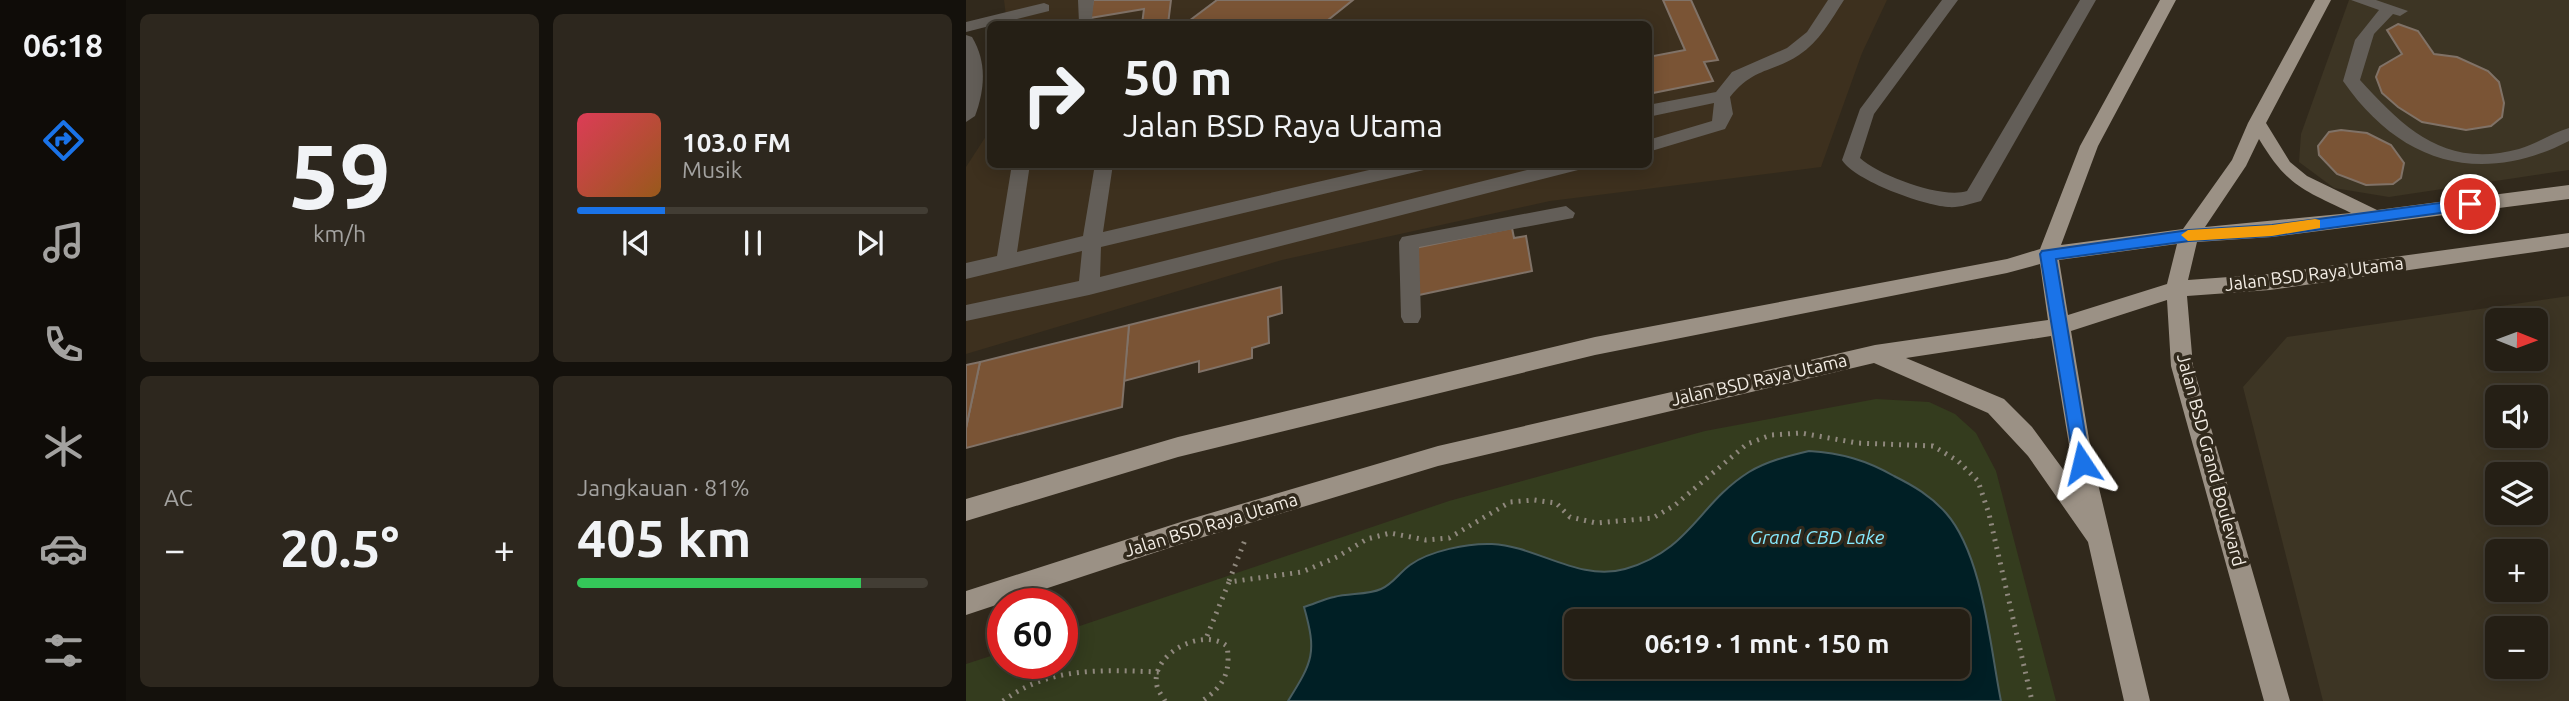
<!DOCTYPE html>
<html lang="id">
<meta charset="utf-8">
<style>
:root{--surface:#251f15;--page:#2d271e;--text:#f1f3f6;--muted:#a3a2a0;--line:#423d34;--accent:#1a73e8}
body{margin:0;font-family:Ubuntu,sans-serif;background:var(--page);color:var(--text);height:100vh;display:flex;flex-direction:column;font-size:26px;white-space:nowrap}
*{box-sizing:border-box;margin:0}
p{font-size:23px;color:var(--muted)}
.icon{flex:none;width:38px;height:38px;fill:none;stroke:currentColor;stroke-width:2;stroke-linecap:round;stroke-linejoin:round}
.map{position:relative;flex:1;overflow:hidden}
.details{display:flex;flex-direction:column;gap:14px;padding:14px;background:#14110c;width:840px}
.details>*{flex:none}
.banner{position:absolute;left:21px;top:21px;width:665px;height:147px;border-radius:10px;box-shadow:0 4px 18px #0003,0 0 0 2px var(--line);background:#251f15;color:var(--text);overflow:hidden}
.needle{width:46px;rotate:91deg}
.controls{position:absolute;left:1519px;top:308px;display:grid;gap:14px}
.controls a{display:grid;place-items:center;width:63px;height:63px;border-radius:10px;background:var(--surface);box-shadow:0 4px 18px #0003,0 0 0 2px var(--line);font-size:35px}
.speed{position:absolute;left:21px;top:588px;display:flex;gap:14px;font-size:35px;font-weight:700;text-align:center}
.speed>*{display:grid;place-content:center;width:91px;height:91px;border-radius:50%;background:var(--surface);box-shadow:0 4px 18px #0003,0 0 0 2px var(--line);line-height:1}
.speed .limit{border:10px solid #d22;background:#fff;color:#111}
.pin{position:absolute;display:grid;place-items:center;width:60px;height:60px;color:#fff;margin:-30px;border:4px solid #fff;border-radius:50%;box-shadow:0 2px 7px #0007}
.me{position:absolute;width:77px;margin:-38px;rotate:350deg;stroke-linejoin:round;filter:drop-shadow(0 0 5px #0008)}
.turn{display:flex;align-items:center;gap:24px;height:147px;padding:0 21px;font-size:32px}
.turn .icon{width:91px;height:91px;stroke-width:2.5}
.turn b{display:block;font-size:49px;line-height:60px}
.big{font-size:52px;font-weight:700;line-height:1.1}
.details .tile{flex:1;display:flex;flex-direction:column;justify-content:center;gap:10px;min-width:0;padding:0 24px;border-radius:10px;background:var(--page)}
.details .dial{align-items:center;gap:0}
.dial b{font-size:91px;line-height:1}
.song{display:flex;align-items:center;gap:21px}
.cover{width:84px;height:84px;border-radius:10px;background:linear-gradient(135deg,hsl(350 70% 55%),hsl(30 70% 35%))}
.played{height:7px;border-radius:4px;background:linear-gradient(90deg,var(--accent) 25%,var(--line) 25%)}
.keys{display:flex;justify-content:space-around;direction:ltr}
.heat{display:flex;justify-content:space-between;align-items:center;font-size:38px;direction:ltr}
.charge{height:10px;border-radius:5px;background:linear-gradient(90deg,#34c759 81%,var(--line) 0)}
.details .tiles{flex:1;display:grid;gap:14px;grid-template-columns:repeat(2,1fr)}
.trip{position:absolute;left:598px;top:609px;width:406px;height:70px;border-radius:10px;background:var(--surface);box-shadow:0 4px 18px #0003,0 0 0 2px var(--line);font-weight:700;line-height:70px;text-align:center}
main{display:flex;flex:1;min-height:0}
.tabs{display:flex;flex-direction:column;width:126px;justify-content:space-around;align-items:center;background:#0f0c08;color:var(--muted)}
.tabs .icon{width:49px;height:49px}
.tabs .active{color:var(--accent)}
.tabs b{font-size:32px;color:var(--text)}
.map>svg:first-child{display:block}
.commercial{fill:#3d3524;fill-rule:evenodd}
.built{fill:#3d301e}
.green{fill:#343c1e;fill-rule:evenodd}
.water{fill:#001f25;stroke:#495d5f;stroke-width:2;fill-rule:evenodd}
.building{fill:#7a5435;stroke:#807267;stroke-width:2}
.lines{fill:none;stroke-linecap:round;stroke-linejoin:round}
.path{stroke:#8f887d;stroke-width:5;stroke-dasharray:2 6;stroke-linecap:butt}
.minor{fill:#635e58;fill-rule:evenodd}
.major{fill:#9b9185;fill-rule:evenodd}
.route{fill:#1a73e8;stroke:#114b97;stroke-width:2}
.slow{fill:#f59e0b}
.labels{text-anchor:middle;stroke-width:7;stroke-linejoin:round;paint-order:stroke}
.street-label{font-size:18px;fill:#f3ede5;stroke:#31291c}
.water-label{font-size:19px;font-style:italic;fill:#86e9fe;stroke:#31291c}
</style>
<main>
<nav class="tabs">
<b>06:18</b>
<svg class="icon active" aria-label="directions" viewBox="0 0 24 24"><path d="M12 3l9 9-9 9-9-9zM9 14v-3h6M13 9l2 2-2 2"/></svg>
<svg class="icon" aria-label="music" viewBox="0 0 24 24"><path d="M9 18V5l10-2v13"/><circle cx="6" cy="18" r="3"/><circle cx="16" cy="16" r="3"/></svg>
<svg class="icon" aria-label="phone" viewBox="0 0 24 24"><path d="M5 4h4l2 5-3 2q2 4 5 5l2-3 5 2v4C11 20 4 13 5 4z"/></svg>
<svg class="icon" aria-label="climate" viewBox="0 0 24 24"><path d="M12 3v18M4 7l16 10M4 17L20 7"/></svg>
<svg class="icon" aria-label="car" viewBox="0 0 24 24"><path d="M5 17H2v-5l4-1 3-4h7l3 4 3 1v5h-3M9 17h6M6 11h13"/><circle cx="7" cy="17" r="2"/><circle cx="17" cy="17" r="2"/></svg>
<svg class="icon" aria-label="filters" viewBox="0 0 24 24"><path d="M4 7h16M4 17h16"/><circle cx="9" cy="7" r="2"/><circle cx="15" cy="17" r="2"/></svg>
</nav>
<section class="details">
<div class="tiles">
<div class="tile dial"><b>59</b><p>km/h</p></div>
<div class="tile">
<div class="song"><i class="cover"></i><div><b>103.0 FM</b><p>Musik</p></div></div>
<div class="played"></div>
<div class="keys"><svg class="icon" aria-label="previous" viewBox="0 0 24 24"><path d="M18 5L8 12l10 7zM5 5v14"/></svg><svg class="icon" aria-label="pause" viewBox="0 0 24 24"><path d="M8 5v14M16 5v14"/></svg><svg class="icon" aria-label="next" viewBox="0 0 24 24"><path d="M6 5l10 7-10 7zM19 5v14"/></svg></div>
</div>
<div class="tile"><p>AC</p>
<div class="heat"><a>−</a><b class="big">20.5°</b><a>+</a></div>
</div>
<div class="tile"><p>Jangkauan · 81%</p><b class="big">405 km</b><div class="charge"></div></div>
</div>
</section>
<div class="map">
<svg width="1603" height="701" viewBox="0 0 1603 701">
<rect width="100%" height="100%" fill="#31291c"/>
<g class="commercial">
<polygon points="1383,0 1603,0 1603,170 1423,197 1368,188 1333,162 1335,134"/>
<path d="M1603 296V701H1357L1277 387 1321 337ZM1531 320H1570V359H1531ZM1531 397H1570V436H1531ZM1531 474H1570V513H1531ZM1531 551H1570V590H1531ZM1531 628H1570V667H1531Z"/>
</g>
<polygon class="built" points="38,0 921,0 896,53 855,167 584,201 316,260 0,354 0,167 24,130 24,164 682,164 682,24 41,24"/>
<path class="green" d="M910 399 963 402 989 414 1010 433 1030 471 1090 701H0V664L37 652V663H96V632L483 501 739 431ZM611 621H992V667H611Z"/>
<path class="water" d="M843 451C875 453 900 460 928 476 948 486 965 496 980 513 1017 555 1024 647 1035 701H322C347 661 351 653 338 607 348 604 358 599 368 597 383 593 402 595 415 589 426 585 434 572 444 565 463 551 502 543 526 544 571 546 613 582 659 569 725 550 732 504 783 472 801 461 822 456 843 451ZM992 621V667H611V621Z"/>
<g class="building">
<polygon points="127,0 205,0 202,24 176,24 178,9 124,18"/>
<polygon points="251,0 387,0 357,24 219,24"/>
<polygon points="697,0 725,0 752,60 738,62 747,81 682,94 682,57 719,50"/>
<polygon points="1432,24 1452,31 1468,54 1491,57 1522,71 1533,82 1538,103 1536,117 1525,126 1500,130 1456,122 1432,107 1416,93 1410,77 1414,67 1436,54 1421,30"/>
<polygon points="1375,130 1401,133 1425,145 1438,163 1435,178 1427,184 1400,185 1371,174 1353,155 1352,146 1363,132"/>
<polygon points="546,228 548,238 560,236 566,271 453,295 449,248"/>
<polygon points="315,287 316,313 302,317 303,343 286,348 286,358 233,372 233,361 158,381 163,325"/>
<polygon points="163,325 156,407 0,448 0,428 14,362"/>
<polygon points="14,362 0,428 0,365"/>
</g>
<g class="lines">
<g class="path">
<polyline points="263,581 279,540"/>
<polyline points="241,636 263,582 336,572 371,557 401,539 424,533 460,540 483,538 544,502 568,500 590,503 604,517 630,523 687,518 709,505 781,444 805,435 835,433 891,443 967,446 992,461 1012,481 1023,514 1066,701"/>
<path d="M37 701C84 666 137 670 193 672"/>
<path d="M199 701C197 697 192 691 191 686 183 656 235 626 261 646 265 672 258 686 236 701"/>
</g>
<g class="minor">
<polygon points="112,0 128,0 126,18 137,24 113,23"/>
<path d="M862 0H878C865 20 853 42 833 55 806 73 788 67 764 97L767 114 759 129 682 152V140L746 121 748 103 682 117V105L750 92 766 72 821 48 841 32Z"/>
<path d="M976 0H992L908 114 894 158C914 176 976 199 1001 191L1114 0H1130L1015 201C1004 204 993 208 982 207 957 205 889 181 876 160L894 109Z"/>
<path d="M1385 0H1410L1442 11 1434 16 1427 14 1408 34 1394 80C1439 129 1479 169 1553 149 1570 144 1586 133 1603 128V141C1513 187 1434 163 1377 81L1389 40 1413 10Z"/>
<polygon points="78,3 83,5 83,11 0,32 0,22"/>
<path d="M0 35 6 37C21 62 19 89 9 116L0 122Z"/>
<polygon points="46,164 64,164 51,252 117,236 129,164 147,164 137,232 429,164 467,164 458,170 135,247 134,277 585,164 621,164 612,170 123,295 0,321 0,305 113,281 116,251 0,279 0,263 31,256"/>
<polygon points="600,206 609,213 607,218 453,247 455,317 452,323 438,323 435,317 433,242 436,237"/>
</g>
<path class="major" d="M1194 0H1210L1132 146 1095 245 1217 229 1266 160 1282 123 1349 0H1365L1300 123 1324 162 1341 176 1411 210 1603 185V199L1306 237 1231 242 1222 280 1304 274 1603 233V247L1304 290 1221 296 1227 366 1324 701H1298L1205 366 1201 300 1105 331 1127 463 1184 701H1158L1122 542 1062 456 1022 413 908 363 472 466 221 542 0 615V591L221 520 472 446 909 345 1082 320 1074 264 1041 273 629 355 212 457 0 521V499L212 437 629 337 1041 259 1074 249 1114 146ZM1293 139C1322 187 1336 189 1385 213L1239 227 1280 166ZM1211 244 1201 284 1102 315 1093 260ZM1085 336 1110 487 1066 427 1038 399 940 358Z"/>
</g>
<polygon class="route" points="1504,199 1511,204 1504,209 1306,236 1223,241 1090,259 1124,463 1116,470 1109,468 1074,254 1076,251 1223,230 1306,225"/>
<polygon class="slow" points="1349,219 1354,220 1354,228 1306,236 1222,241 1215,235 1222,230 1306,225"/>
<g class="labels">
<g class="street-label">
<text transform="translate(1348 274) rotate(-7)" y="6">Jalan BSD Raya Utama</text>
<text transform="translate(793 380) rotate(-13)" y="6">Jalan BSD Raya Utama</text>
<text transform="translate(1245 460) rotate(75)" y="6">Jalan BSD Grand Boulevard</text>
<text transform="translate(245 525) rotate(-17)" y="6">Jalan BSD Raya Utama</text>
</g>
<g class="water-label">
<text x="851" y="544">Grand CBD Lake</text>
</g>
</g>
</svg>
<div class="controls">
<a><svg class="needle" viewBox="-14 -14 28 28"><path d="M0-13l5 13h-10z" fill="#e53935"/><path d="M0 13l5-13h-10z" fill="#a3a2a0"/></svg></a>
<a><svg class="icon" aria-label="sound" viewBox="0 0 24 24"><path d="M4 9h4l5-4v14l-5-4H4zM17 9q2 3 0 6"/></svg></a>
<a><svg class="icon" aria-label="layers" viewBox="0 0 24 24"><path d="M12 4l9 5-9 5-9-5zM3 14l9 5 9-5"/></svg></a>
<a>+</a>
<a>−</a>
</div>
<div class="speed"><div class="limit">60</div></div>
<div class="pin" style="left:1504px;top:204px;background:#d93025"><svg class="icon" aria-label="arrive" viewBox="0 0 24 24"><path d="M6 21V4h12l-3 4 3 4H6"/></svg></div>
<svg class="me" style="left:1116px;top:463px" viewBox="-20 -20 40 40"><path d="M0-17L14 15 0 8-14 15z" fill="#1a73e8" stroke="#fff" stroke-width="4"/></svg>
<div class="trip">06:19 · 1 mnt · 150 m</div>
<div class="banner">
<div class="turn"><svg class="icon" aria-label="right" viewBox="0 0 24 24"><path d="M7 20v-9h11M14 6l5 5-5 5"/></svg><div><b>50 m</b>Jalan BSD Raya Utama</div></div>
</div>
</div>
</main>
